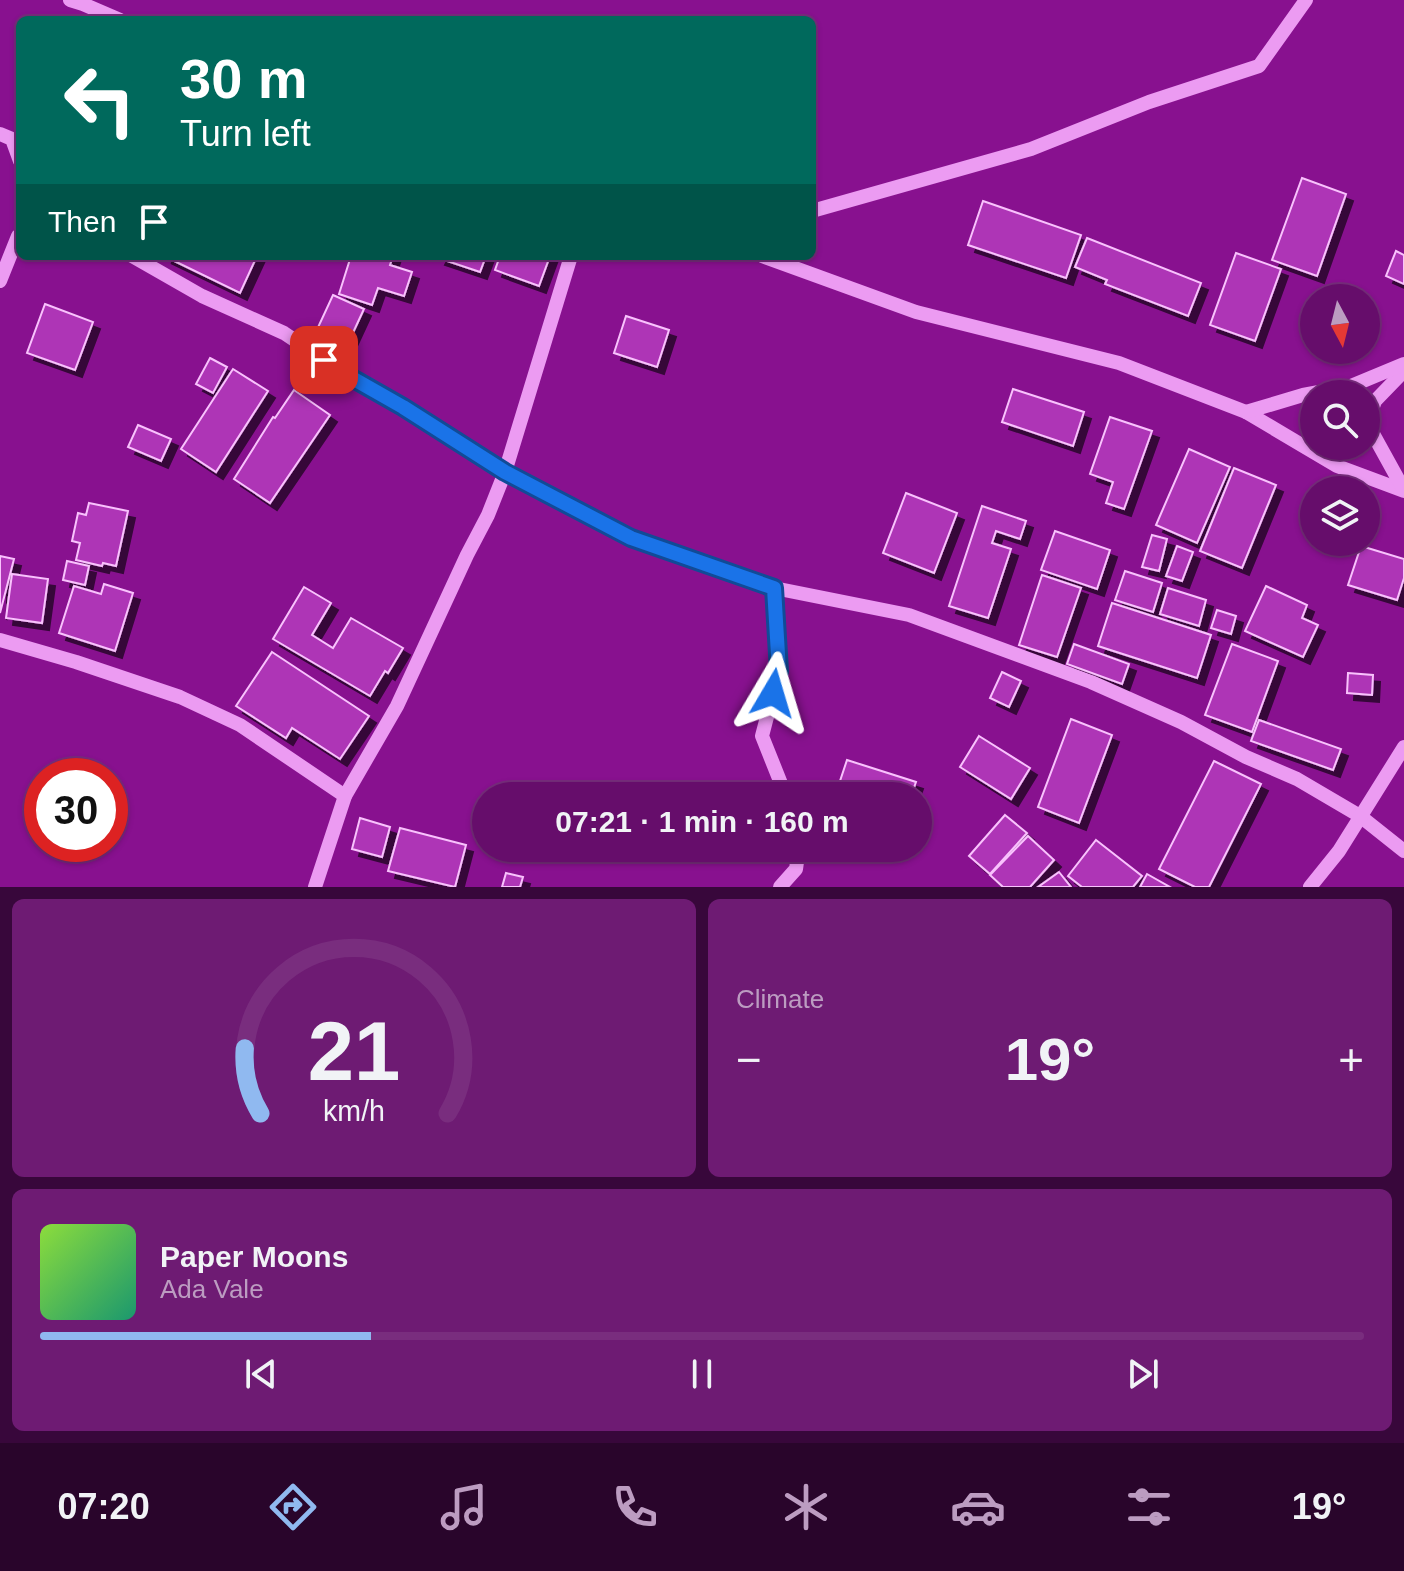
<!DOCTYPE html>
<meta charset="utf-8">
<style>
:root{--surface:#660d6b;--page:#6e1b73;--text:#f1f3f6;--muted:#bc9cc1;--line:#792d7e;--accent:#90b9f0}
body{margin:0;font-family:Helvetica,sans-serif;background:var(--page);color:var(--text);height:100vh;display:flex;flex-direction:column;font-size:30px;white-space:nowrap}
*{box-sizing:border-box;margin:0}
p{font-size:26px;color:var(--muted)}
.icon{flex:none;width:44px;height:44px;fill:none;stroke:currentColor;stroke-width:2;stroke-linecap:round;stroke-linejoin:round}
.map{position:relative;height:887px;overflow:hidden}
.side{display:flex;flex-direction:column;gap:12px;padding:12px;background:#38073b;flex:1}
.side>*{flex:none}
.banner{position:absolute;left:16px;top:16px;width:800px;height:244px;border-radius:12px;box-shadow:0 2px 6px #0004,0 0 0 2px var(--line);background:#00695c;color:#fff;overflow:hidden}
.needle{width:52px;rotate:173deg}
.tools{position:absolute;left:1300px;top:284px;display:grid;gap:16px}
.tools a{display:grid;place-items:center;width:80px;height:80px;border-radius:50%;background:var(--surface);box-shadow:0 2px 6px #0004,0 0 0 2px var(--line);font-size:40px}
.speed{position:absolute;left:24px;top:758px;display:flex;gap:16px;font-size:40px;font-weight:700;text-align:center}
.speed>*{display:grid;place-content:center;width:104px;height:104px;border-radius:50%;background:var(--surface);box-shadow:0 2px 6px #0004,0 0 0 2px var(--line);line-height:1}
.speed .limit{border:12px solid #d22;background:#fff;color:#111}
.pin{position:absolute;display:grid;place-items:center;width:68px;height:68px;color:#fff;margin:-34px;border-radius:16px;box-shadow:0 4px 12px #0006}
.me{position:absolute;width:88px;margin:-44px;rotate:7deg;stroke-linejoin:round;filter:drop-shadow(0 0 6px #0008)}
.turn{display:flex;align-items:center;gap:28px;height:168px;padding:0 32px;font-size:36px}
.turn .icon{width:104px;height:104px;stroke-width:2.5}
.turn b{display:block;font-size:56px;line-height:68px}
.then{display:flex;align-items:center;height:76px;padding:0 32px;background:#0003;gap:16px;font-size:30px}
.big{font-size:60px;font-weight:700;line-height:1.1}
.side .tile{flex:1;display:flex;flex-direction:column;justify-content:center;gap:12px;min-width:0;padding:0 28px;border-radius:12px;background:var(--page)}
.side .dial{align-items:center;gap:0}
.dial svg{height:208px;overflow:visible;fill:none;stroke:var(--line);stroke-width:7;stroke-linecap:round;text-anchor:middle}
.dial text{fill:var(--text);stroke:none}
.song{display:flex;align-items:center;gap:24px}
.cover{width:96px;height:96px;border-radius:12px;background:linear-gradient(135deg,hsl(90 70% 55%),hsl(160 70% 35%))}
.played{height:8px;border-radius:4px;background:linear-gradient(90deg,var(--accent) 25%,var(--line) 25%)}
.keys{display:flex;justify-content:space-around;direction:ltr}
.heat{display:flex;justify-content:space-between;align-items:center;font-size:44px;direction:ltr}
.side .tiles{flex:1;display:grid;gap:12px;grid-template-columns:1fr 1fr}
.tile:last-child{grid-column:span 2}
.trip{position:absolute;left:472px;top:782px;width:460px;height:80px;border-radius:40px;background:var(--surface);box-shadow:0 2px 6px #0004,0 0 0 2px var(--line);font-weight:700;line-height:80px;text-align:center}
.menu{display:flex;height:128px;justify-content:space-around;align-items:center;background:#29052b;color:var(--muted)}
.menu .icon{width:56px;height:56px}
.menu .active{color:var(--accent)}
.menu b{font-size:36px;color:var(--text)}
.map>svg:first-child{display:block}
.building{fill:#ae35b6;stroke:#f9c2fd;stroke-width:2;filter:url(#shadow)}
.lines{fill:none;stroke-linecap:round;stroke-linejoin:round}
.minor{stroke:#ec9bf2;stroke-width:14}
.route-casing{stroke:#114b97;stroke-width:20}
.route{stroke:#1a73e8;stroke-width:14}
</style>
<div class="map">
<svg width="1404" height="887" viewBox="0 0 1404 887">
<defs>
<filter id="shadow"><feDropShadow dx="7" dy="7" stdDeviation="0" flood-color="#0009"/></filter>
</defs>
<rect width="100%" height="100%" fill="#88118f"/>
<g class="building">
<polygon points="1302,178 1346,194 1317,276 1272,260"/>
<polygon points="983,201 1081,235 1066,278 968,245"/>
<polygon points="1087,238 1201,283 1188,316 1105,284 1107,280 1075,267"/>
<polygon points="1396,251 1404,255 1404,284 1386,276"/>
<polygon points="1236,253 1281,269 1255,341 1210,325"/>
<polygon points="164,256 257,256 240,293"/>
<polygon points="351,256 393,256 390,265 412,272 404,296 378,288 372,305 339,294"/>
<polygon points="439,256 486,256 480,272 438,258"/>
<polygon points="500,256 550,256 539,286 495,270"/>
<polygon points="333,295 364,309 345,350 314,336"/>
<polygon points="45,304 93,322 75,370 27,353"/>
<polygon points="626,316 669,330 657,367 614,353"/>
<polygon points="210,358 227,367 213,393 196,384"/>
<polygon points="233,369 268,391 216,472 181,449"/>
<polygon points="1013,389 1084,412 1073,446 1002,422"/>
<polygon points="294,390 330,415 270,503 234,479 273,417 275,418"/>
<polygon points="1110,417 1152,431 1124,509 1106,503 1113,482 1090,474"/>
<polygon points="138,425 171,439 161,461 128,447"/>
<polygon points="1189,449 1230,467 1197,543 1156,525"/>
<polygon points="1234,468 1276,485 1242,568 1200,551"/>
<polygon points="906,493 957,513 934,573 883,553"/>
<polygon points="89,503 128,511 116,566 103,563 102,566 76,560 80,543 72,541 78,513 86,515"/>
<polygon points="982,506 1026,521 1020,539 996,531 992,543 1011,549 988,618 949,606"/>
<polygon points="1055,531 1110,550 1097,589 1041,570"/>
<polygon points="1152,535 1167,539 1159,571 1142,567"/>
<polygon points="1177,546 1193,552 1182,581 1166,576"/>
<polygon points="1361,546 1404,559 1404,578 1397,600 1348,585"/>
<polygon points="0,556 14,559 0,613"/>
<polygon points="67,561 89,566 85,585 63,580"/>
<polygon points="1125,571 1162,583 1153,612 1115,600"/>
<polygon points="12,574 48,579 42,623 6,618"/>
<polygon points="1042,575 1081,588 1057,657 1019,645"/>
<polygon points="104,584 133,593 115,651 59,633 74,586 101,594"/>
<polygon points="1266,586 1307,605 1302,618 1318,625 1303,657 1245,631"/>
<polygon points="304,587 331,603 312,635 333,648 351,618 403,648 388,673 385,671 370,696 273,639"/>
<polygon points="1168,588 1206,600 1199,626 1160,614"/>
<polygon points="1112,603 1211,635 1197,678 1098,646"/>
<polygon points="1217,610 1236,616 1231,634 1211,628"/>
<polygon points="1074,644 1129,664 1122,684 1067,664"/>
<polygon points="1232,644 1278,661 1252,732 1205,715"/>
<polygon points="272,652 369,716 340,759 292,728 286,738 236,706"/>
<polygon points="1002,672 1021,681 1009,707 990,698"/>
<polygon points="1348,673 1373,675 1372,695 1347,693"/>
<polygon points="1071,719 1112,735 1079,823 1038,807"/>
<polygon points="1259,720 1341,749 1333,770 1251,741"/>
<polygon points="979,736 1030,768 1011,799 960,767"/>
<polygon points="847,760 916,782 911,796 835,796"/>
<polygon points="1214,761 1261,784 1209,887 1195,887 1159,869"/>
<polygon points="1005,815 1027,833 990,874 969,856"/>
<polygon points="360,818 390,827 382,857 352,849"/>
<polygon points="400,828 466,845 455,887 388,871"/>
<polygon points="1028,836 1054,860 1030,887 1003,887 990,875"/>
<polygon points="1096,840 1142,876 1133,887 1082,887 1068,876"/>
<polygon points="1059,872 1071,887 1038,887"/>
<polygon points="506,873 523,877 520,887 502,887"/>
<polygon points="1147,874 1170,887 1140,887"/>
</g>
<g class="lines">
<g class="minor">
<polyline points="70,0 83,4 120,20"/>
<polyline points="0,134 12,139 20,161"/>
<polyline points="812,211 1031,149 1149,102 1259,66 1306,0"/>
<polyline points="132,256 202,296 284,333 345,374 403,407 505,472 631,538 774,588 909,615 1091,682 1181,722 1246,757 1297,779 1360,816 1404,851"/>
<polyline points="762,256 916,312 1119,363 1246,412 1337,466 1404,491"/>
<polyline points="0,281 18,236 20,235"/>
<polyline points="1404,371 1375,401 1367,423 1404,490"/>
<polyline points="1246,412 1303,395 1351,386 1404,364"/>
<polyline points="774,588 779,671 762,736 786,796"/>
<polyline points="0,640 76,662 180,697 240,725 345,796"/>
<polyline points="315,887 345,796 397,706 467,555 488,515 505,472 571,256"/>
<polyline points="780,887 796,869 799,848"/>
<polyline points="1310,887 1339,851 1404,747"/>
</g>
</g>
<g class="lines">
<g class="route-casing">
<polyline id="route" points="324,360 345,374 403,407 505,472 631,538 774,588 779,671 773,693"/>
</g>
<use href="#route" class="route"/>
</g>
</svg>
<div class="tools">
<a><svg class="needle" viewBox="-14 -14 28 28"><path d="M0-13l5 13h-10z" fill="#e53935"/><path d="M0 13l5-13h-10z" fill="#bc9cc1"/></svg></a>
<a><svg class="icon" aria-label="search" viewBox="0 0 24 24"><circle cx="10" cy="10" r="6"/><path d="M15 15l6 6"/></svg></a>
<a><svg class="icon" aria-label="layers" viewBox="0 0 24 24"><path d="M12 4l9 5-9 5-9-5zM3 14l9 5 9-5"/></svg></a>
</div>
<div class="speed"><div class="limit">30</div></div>
<div class="pin" style="left:324px;top:360px;background:#d93025"><svg class="icon" aria-label="arrive" viewBox="0 0 24 24"><path d="M6 21V4h12l-3 4 3 4H6"/></svg></div>
<svg class="me" style="left:773px;top:693px" viewBox="-20 -20 40 40"><path d="M0-17L14 15 0 8-14 15z" fill="#1a73e8" stroke="#fff" stroke-width="4"/></svg>
<div class="trip">07:21 · 1 min · 160 m</div>
<div class="banner">
<div class="turn"><svg class="icon" aria-label="left" viewBox="0 0 24 24"><path d="M17 20v-9H6M10 6l-5 5 5 5"/></svg><div><b>30 m</b>Turn left</div></div>
<div class="then">Then<svg class="icon" aria-label="arrive" viewBox="0 0 24 24"><path d="M6 21V4h12l-3 4 3 4H6"/></svg></div>
</div>
</div>
<section class="side">
<div class="tiles">
<div class="tile dial"><svg viewBox="0 0 100 80">
<path d="M14 69A42 42 0 1 1 86 69"/>
<path d="M14 69A42 42 0 0 1 8 44" stroke="#90b9f0"/>
<text x="50" y="56" font-size="32" font-weight="700">21</text>
<text x="50" y="72" font-size="11">km/h</text>
</svg></div>
<div class="tile"><p>Climate</p>
<div class="heat"><a>−</a><b class="big">19°</b><a>+</a></div>
</div>
<div class="tile">
<div class="song"><i class="cover"></i><div><b>Paper Moons</b><p>Ada Vale</p></div></div>
<div class="played"></div>
<div class="keys"><svg class="icon" aria-label="previous" viewBox="0 0 24 24"><path d="M18 5L8 12l10 7zM5 5v14"/></svg><svg class="icon" aria-label="pause" viewBox="0 0 24 24"><path d="M8 5v14M16 5v14"/></svg><svg class="icon" aria-label="next" viewBox="0 0 24 24"><path d="M6 5l10 7-10 7zM19 5v14"/></svg></div>
</div>
</div>
</section>
<nav class="menu">
<b>07:20</b>
<svg class="icon active" aria-label="directions" viewBox="0 0 24 24"><path d="M12 3l9 9-9 9-9-9zM9 14v-3h6M13 9l2 2-2 2"/></svg>
<svg class="icon" aria-label="music" viewBox="0 0 24 24"><path d="M9 18V5l10-2v13"/><circle cx="6" cy="18" r="3"/><circle cx="16" cy="16" r="3"/></svg>
<svg class="icon" aria-label="phone" viewBox="0 0 24 24"><path d="M5 4h4l2 5-3 2q2 4 5 5l2-3 5 2v4C11 20 4 13 5 4z"/></svg>
<svg class="icon" aria-label="climate" viewBox="0 0 24 24"><path d="M12 3v18M4 7l16 10M4 17L20 7"/></svg>
<svg class="icon" aria-label="car" viewBox="0 0 24 24"><path d="M5 17H2v-5l4-1 3-4h7l3 4 3 1v5h-3M9 17h6M6 11h13"/><circle cx="7" cy="17" r="2"/><circle cx="17" cy="17" r="2"/></svg>
<svg class="icon" aria-label="filters" viewBox="0 0 24 24"><path d="M4 7h16M4 17h16"/><circle cx="9" cy="7" r="2"/><circle cx="15" cy="17" r="2"/></svg>
<b>19°</b>
</nav>
